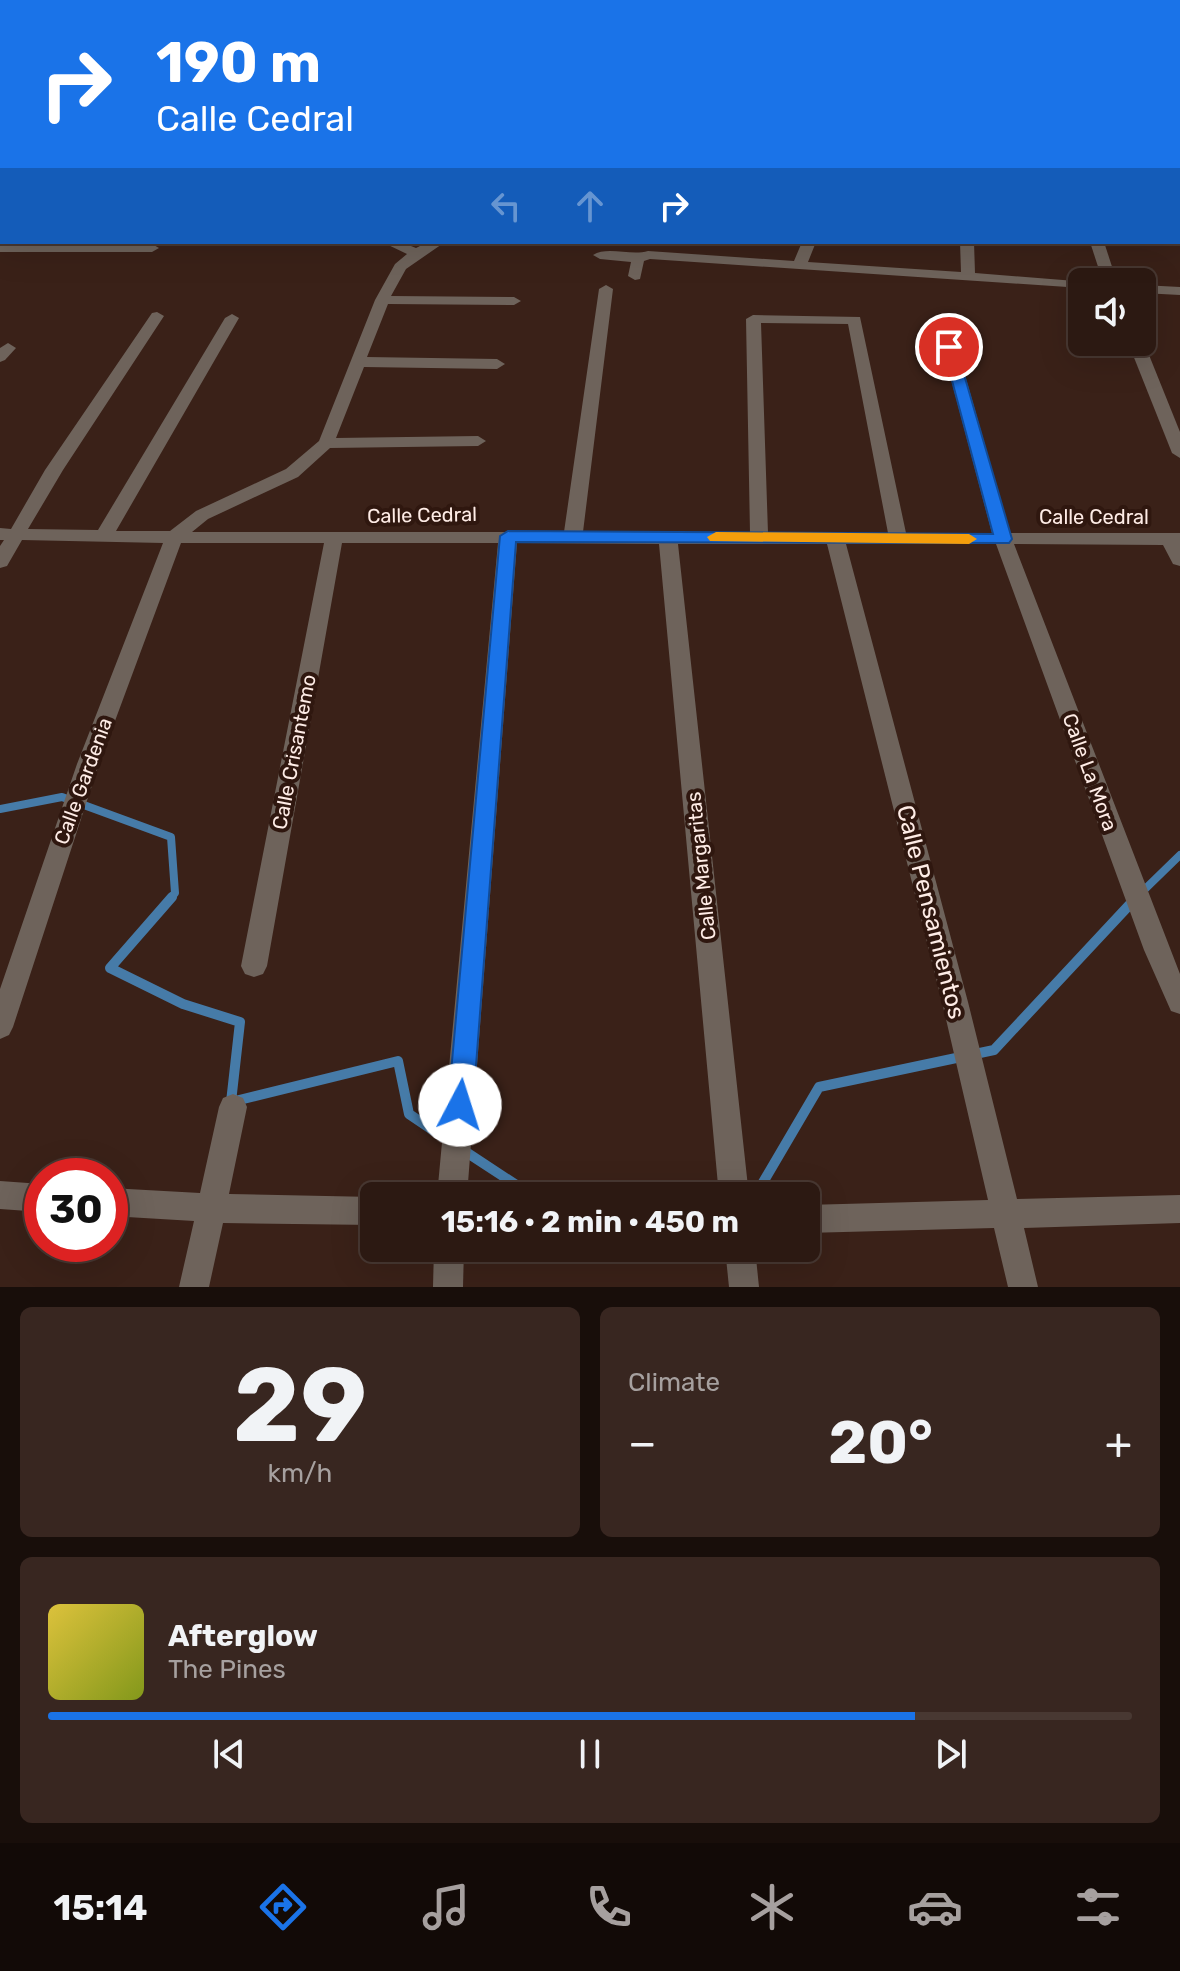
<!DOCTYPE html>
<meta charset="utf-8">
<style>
:root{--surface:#2c1912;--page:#382620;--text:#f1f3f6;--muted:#a6a09f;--line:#483832;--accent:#1a73e8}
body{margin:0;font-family:Rubik,sans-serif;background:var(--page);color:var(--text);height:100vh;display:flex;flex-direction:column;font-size:30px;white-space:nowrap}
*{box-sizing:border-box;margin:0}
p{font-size:26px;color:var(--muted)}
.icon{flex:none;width:44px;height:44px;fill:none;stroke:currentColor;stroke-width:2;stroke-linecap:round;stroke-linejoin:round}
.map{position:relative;height:1287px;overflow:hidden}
.details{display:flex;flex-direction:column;gap:20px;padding:20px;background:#180e0a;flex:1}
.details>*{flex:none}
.guide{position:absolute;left:0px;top:0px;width:1180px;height:244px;box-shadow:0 8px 32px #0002,0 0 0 2px var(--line);background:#1a73e8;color:#fff;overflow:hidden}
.fabs{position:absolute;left:1068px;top:268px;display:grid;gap:16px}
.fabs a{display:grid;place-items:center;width:88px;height:88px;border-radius:12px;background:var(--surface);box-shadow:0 8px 32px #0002,0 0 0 2px var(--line);font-size:40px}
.speed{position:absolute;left:24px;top:1158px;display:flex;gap:16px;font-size:40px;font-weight:700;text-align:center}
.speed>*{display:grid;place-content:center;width:104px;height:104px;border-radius:50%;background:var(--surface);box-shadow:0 8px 32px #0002,0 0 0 2px var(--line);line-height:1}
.speed .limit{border:12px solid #d22;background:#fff;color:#111}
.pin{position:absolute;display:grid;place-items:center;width:68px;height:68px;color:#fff;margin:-34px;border:4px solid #fff;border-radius:50%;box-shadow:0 2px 8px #0007}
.me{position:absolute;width:88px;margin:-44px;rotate:5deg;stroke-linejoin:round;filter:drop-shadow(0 0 6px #0008)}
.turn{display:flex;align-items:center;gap:28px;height:168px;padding:0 24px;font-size:36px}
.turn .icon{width:104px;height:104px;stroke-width:2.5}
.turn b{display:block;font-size:56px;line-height:68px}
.lanes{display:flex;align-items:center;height:76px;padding:0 24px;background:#0003;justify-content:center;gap:40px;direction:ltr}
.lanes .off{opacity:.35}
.big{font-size:60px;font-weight:700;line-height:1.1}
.details .tile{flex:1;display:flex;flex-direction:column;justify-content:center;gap:12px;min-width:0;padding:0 28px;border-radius:12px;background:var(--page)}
.details .dial{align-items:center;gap:0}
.dial b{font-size:104px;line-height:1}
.song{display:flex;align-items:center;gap:24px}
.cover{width:96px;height:96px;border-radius:12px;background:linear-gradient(135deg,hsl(50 70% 55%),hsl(70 70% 35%))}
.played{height:8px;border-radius:4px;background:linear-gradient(90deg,var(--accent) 80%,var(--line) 80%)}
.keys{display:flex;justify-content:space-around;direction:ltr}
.heat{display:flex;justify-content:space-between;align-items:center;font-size:44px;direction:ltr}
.details .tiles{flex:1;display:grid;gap:20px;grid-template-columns:1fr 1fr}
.tile:last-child{grid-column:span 2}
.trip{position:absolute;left:360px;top:1182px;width:460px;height:80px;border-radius:12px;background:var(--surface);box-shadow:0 8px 32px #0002,0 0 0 2px var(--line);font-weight:700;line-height:80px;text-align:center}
.tab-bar{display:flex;height:128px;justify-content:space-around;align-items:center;background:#120a07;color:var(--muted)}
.tab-bar .icon{width:56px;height:56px}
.tab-bar .current{color:var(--accent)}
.tab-bar b{font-size:36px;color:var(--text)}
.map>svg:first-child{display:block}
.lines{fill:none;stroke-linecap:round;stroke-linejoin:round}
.stream-far1{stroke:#467ba8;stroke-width:8}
.stream{stroke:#467ba8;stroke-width:10}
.minor{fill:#6e635b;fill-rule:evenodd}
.major{stroke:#b49d8d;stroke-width:20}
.highway{fill:#d0b4a1;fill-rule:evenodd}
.route{fill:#1a73e8;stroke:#114b97;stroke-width:2}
.slow{fill:#f59e0b}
.labels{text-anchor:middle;stroke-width:8;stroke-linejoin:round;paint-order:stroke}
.street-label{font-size:20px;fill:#feece6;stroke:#2f170f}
.near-street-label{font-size:24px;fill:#feece6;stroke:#2f170f}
</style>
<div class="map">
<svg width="1180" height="1287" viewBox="0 0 1180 1287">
<rect width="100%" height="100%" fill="#3a2118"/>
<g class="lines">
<g class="stream-far1">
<polyline points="0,809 62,797 171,837 175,893 170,899"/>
<polyline points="1142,892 1180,855"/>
</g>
<g class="stream">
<polyline points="172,897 110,968 183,1004 240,1022 231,1102 398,1061 409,1114 449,1141"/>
<polyline points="463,1150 533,1196"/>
<polyline points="755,1196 819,1087 994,1050 1133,901"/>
</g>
<g class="minor">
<rect x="598" y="0" width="10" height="2"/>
<rect x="676" y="0" width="10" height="2"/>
<polygon points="784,0 794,0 795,2 785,2"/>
<polygon points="971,0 984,0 986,2 973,2"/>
<polygon points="996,0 1008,0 1010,2 998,2"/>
<polygon points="1114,0 1124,0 1113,2"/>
<polygon points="1180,26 1180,34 1178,34 1178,27"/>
<rect x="0" y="37" width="2" height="6"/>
<rect x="1178" y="63" width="2" height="8"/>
<rect x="0" y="87" width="2" height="6"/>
<polygon points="1,124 2,131 0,131 0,124"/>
<rect x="1178" y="129" width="2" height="6"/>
<polygon points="2,163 2,172 0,173 0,164"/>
<rect x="0" y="202" width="2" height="8"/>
<polygon points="1178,205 1180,206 1180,214 1178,213"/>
<path d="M382 242H401L416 248 428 242H445L406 269 391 296 514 297 521 301 514 305 388 304 367 357 497 359 505 364 497 369 364 367 336 438 478 436 486 441 478 446 330 448 298 477 208 519 192 532H564L599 289 606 285 613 289 583 532 750 533 746 319 753 315 860 317 906 533H992L935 319 942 315 949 319 1010 533H1180V566L1173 564 1163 545 1014 544 1180 974V1014L1171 1011 1144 950 996 544H846L968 1002 1017 1199 1180 1195V1223L1024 1228 1038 1287H1008L994 1228 806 1233V1205L988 1200 942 1002 827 544H678L749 1196H719L659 544 517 543 467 1196H437L498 543H342L267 966 263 974 254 977 245 974 241 966 324 543H181L99 764 13 1027 9 1035 0 1039V989L77 764 163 543 22 540 7 566 0 568V546L4 540H0V528L11 529 45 470 152 313 157 312 164 316 63 470 28 529 98 530 225 318 232 314 239 318 116 531H170L196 511 286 469 319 441 375 300 395 264 407 254ZM761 323 848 324 888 533H768Z"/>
<path d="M802 242H816L808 262 961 272 960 242H974L975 273 1088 282H1082V288L650 259 644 261 640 279 635 280 628 276 631 262 600 259 593 255C607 246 631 256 648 251L794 261Z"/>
<polygon points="1090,242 1104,242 1117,282 1103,282"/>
<polygon points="0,244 152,244 159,248 152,252 0,252"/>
<polygon points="1142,285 1180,287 1180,295 1142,293"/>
<polygon points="8,343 16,348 5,360 0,362 0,348"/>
<polygon points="1139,345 1147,350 1180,432 1180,458 1172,453 1131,350"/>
<polygon points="233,1094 243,1098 247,1107 229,1194 374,1197 374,1225 223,1223 209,1287 179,1287 194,1221 110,1216 110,1188 200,1193 219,1107 223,1098"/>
<polygon points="0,1181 42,1184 42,1212 0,1209"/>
<polygon points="434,1248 464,1248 463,1287 433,1287"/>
<polygon points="725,1248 755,1248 759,1287 729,1287"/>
</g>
<g class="major">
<polyline points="290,2 293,0"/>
<polyline points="509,2 511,0"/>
</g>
<polygon class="highway" points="2,52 2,60 0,61 0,53"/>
</g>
<polygon class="route" points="949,342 956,347 1012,539 1009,543 516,542 473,1105 469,1113 460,1117 452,1113 448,1105 500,536 508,531 993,534 943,347"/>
<polygon class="slow" points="716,532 969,534 977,539 969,544 710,541 707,537"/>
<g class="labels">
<g class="street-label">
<text transform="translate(422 515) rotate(-1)" y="7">Calle Cedral</text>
<text x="1094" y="524">Calle Cedral</text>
<text transform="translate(294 752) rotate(-79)" y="7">Calle Crisantemo</text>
<text transform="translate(1090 772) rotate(70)" y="7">Calle La Mora</text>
<text transform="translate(83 781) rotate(-70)" y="7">Calle Gardenia</text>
<text transform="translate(701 866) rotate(-96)" y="7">Calle Margaritas</text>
</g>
<g class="near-street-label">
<text transform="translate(931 912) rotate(76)" y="8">Calle Pensamientos</text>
</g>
</g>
</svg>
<div class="fabs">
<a><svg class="icon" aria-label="sound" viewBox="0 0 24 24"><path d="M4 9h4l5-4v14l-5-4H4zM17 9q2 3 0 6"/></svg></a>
</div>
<div class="speed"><div class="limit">30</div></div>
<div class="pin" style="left:949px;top:347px;background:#d93025"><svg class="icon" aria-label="arrive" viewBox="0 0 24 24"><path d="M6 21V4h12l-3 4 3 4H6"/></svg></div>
<svg class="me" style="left:460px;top:1105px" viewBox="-20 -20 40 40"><circle r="19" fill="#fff"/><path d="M0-13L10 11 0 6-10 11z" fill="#1a73e8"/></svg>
<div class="trip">15:16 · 2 min · 450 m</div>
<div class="guide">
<div class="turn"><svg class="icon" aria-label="right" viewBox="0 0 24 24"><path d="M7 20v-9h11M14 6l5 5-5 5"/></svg><div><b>190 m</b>Calle Cedral</div></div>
<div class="lanes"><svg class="icon off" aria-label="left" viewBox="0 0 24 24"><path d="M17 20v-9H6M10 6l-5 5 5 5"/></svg><svg class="icon off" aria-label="ahead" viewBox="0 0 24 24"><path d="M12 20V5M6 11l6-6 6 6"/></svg><svg class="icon" aria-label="right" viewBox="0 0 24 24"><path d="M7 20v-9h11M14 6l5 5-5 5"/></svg></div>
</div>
</div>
<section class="details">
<div class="tiles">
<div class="tile dial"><b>29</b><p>km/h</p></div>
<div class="tile"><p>Climate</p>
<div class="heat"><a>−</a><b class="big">20°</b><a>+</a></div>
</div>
<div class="tile">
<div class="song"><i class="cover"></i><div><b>Afterglow</b><p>The Pines</p></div></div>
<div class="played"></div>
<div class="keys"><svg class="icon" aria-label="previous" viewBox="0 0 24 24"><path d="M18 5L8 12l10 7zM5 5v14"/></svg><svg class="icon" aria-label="pause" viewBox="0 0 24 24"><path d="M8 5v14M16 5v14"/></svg><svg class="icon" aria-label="next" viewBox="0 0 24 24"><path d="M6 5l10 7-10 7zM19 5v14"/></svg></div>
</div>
</div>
</section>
<nav class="tab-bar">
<b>15:14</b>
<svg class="icon current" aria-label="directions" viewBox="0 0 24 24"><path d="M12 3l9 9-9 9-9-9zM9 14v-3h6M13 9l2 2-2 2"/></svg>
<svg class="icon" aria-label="music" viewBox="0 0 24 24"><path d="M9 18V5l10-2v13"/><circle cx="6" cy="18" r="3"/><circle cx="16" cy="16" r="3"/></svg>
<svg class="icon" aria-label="phone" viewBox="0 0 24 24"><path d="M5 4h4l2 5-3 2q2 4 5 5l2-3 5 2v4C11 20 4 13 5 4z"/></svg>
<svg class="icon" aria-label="climate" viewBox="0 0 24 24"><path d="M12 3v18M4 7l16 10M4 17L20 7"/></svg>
<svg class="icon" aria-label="car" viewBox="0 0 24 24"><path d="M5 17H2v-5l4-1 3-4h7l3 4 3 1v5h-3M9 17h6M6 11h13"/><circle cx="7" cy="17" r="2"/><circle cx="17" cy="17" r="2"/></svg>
<svg class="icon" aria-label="filters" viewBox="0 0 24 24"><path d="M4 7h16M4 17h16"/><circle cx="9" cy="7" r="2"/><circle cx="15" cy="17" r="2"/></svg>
</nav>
